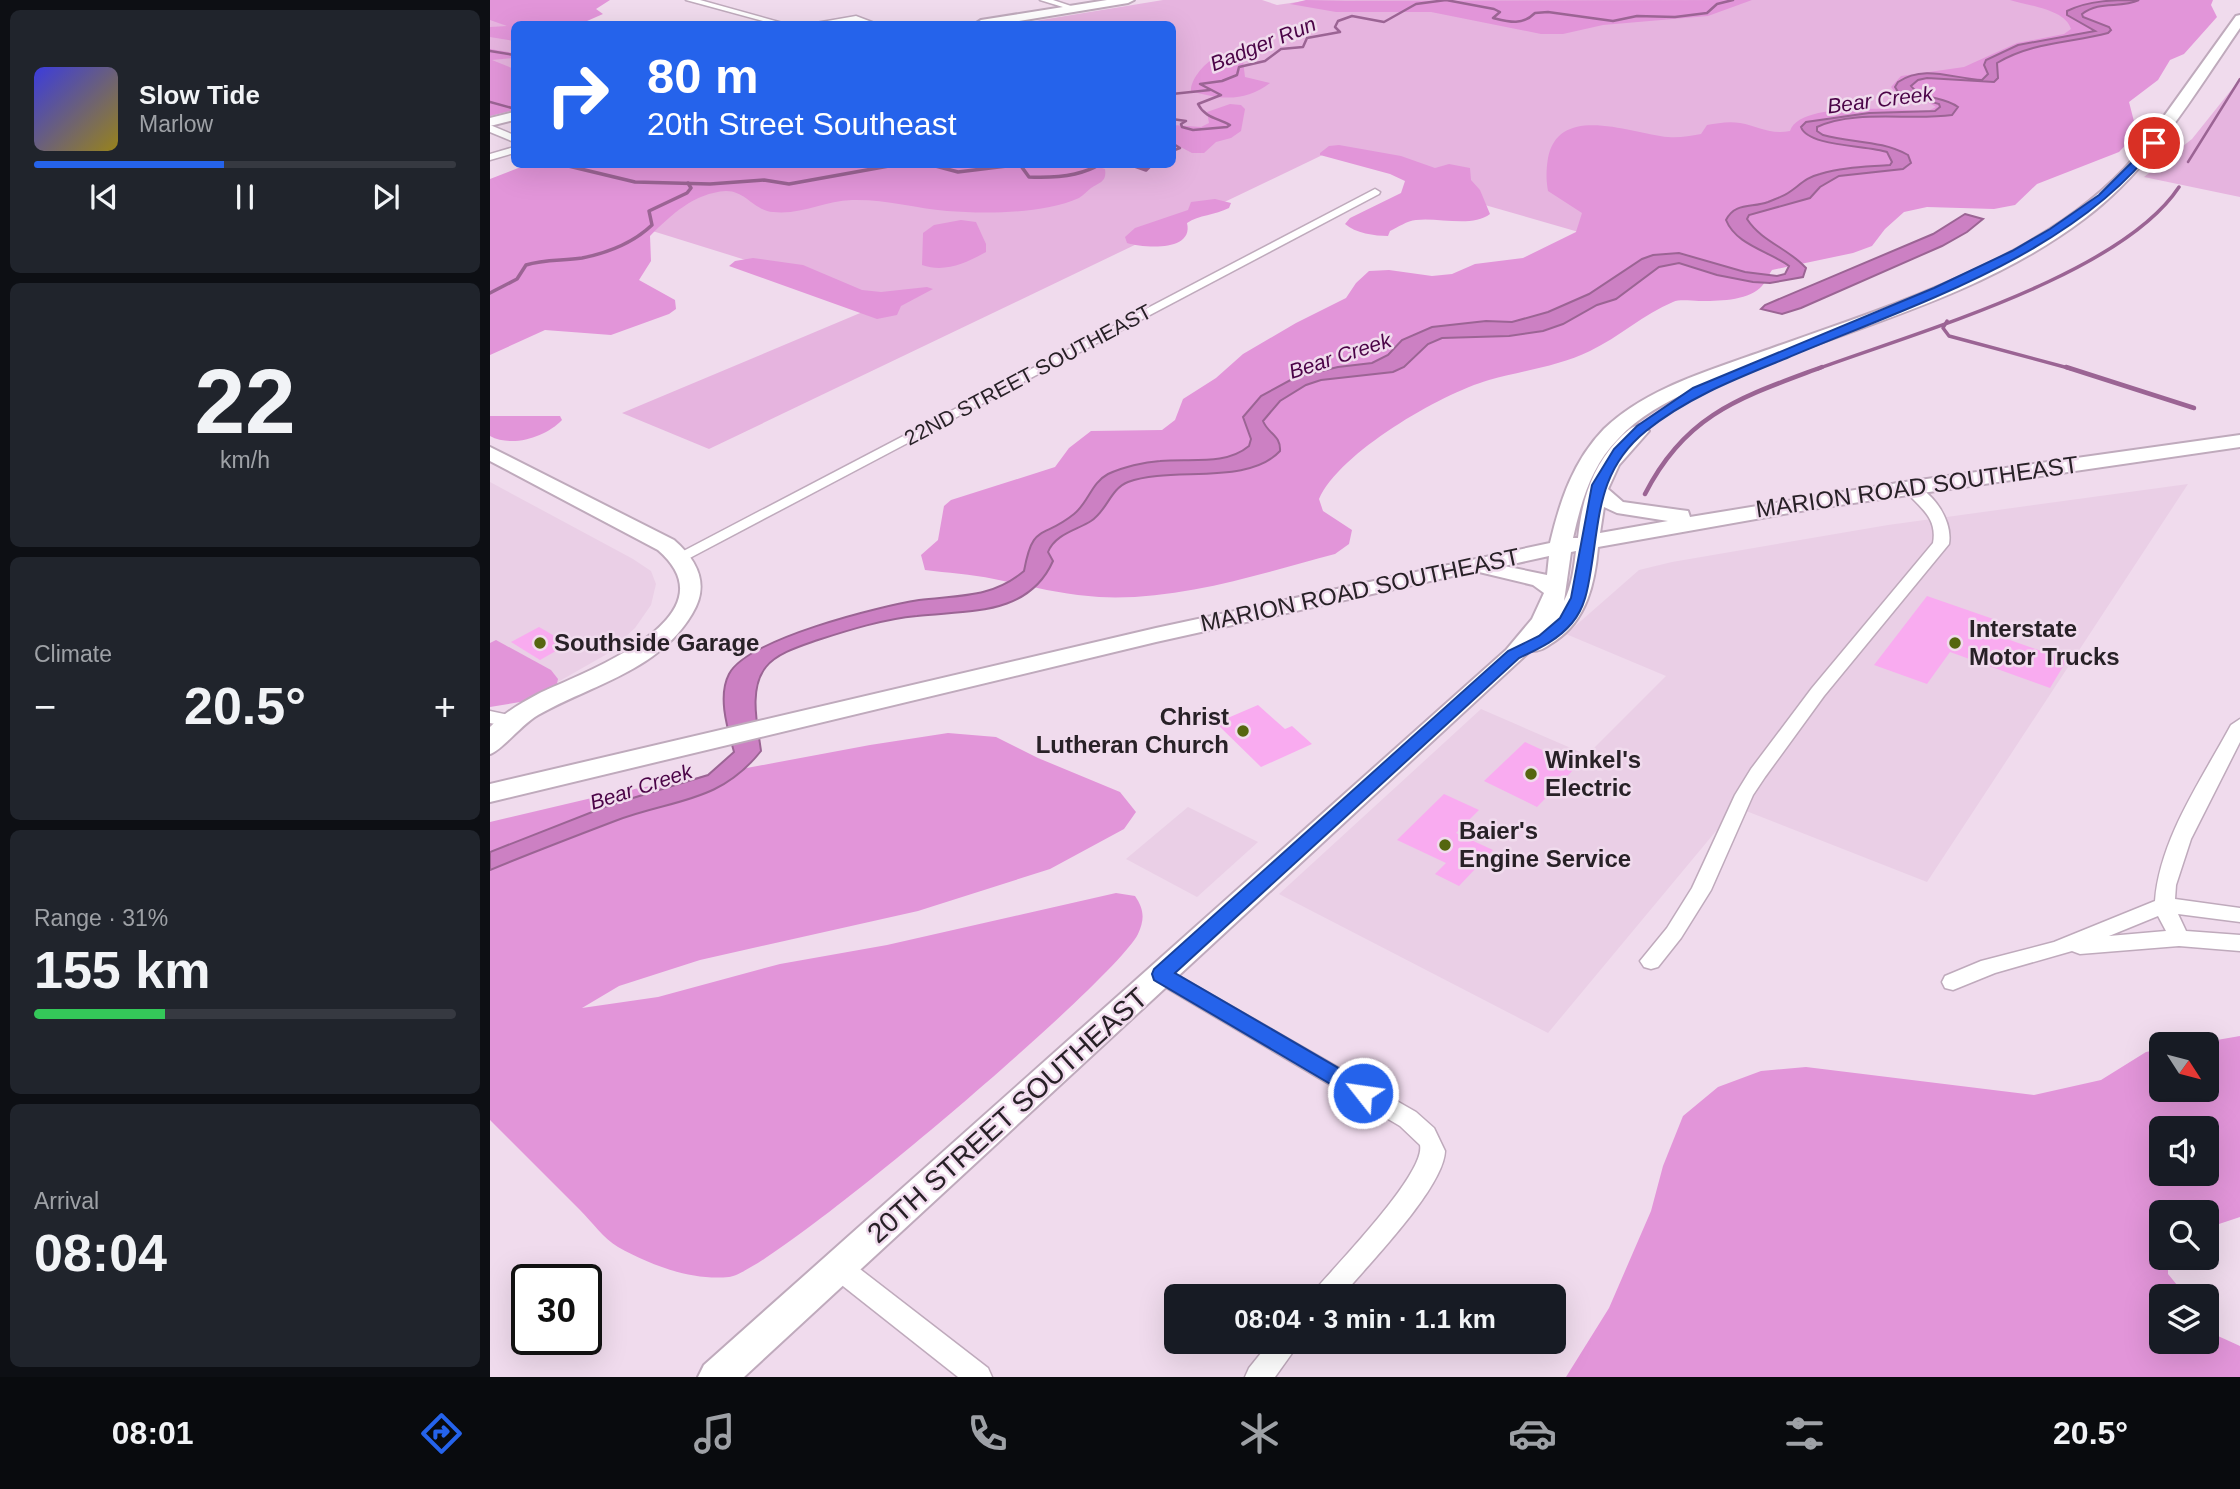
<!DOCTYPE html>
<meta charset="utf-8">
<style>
:root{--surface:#171b24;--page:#20242c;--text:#f1f3f6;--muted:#9ea1a6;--line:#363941;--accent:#2563eb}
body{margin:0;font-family:Arial,sans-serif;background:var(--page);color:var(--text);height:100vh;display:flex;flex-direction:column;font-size:26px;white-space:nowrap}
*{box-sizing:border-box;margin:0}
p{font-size:23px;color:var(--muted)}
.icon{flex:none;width:38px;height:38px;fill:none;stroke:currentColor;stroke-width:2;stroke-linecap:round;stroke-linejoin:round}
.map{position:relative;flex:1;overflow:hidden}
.panel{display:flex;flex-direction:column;gap:10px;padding:10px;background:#0d0f14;width:490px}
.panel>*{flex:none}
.banner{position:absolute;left:21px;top:21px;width:665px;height:147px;border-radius:10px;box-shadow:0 7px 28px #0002;background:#2563eb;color:#fff;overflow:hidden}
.needle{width:46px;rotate:126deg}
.buttons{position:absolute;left:1659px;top:1032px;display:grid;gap:14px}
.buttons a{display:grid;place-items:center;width:70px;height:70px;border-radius:10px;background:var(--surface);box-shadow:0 7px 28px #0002;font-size:35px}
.speed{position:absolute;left:21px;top:1264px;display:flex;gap:14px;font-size:35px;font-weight:700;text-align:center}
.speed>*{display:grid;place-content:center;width:91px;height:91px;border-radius:50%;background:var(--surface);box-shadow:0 7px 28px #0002;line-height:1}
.speed .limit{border:4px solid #111;border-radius:10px;background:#fff;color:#111}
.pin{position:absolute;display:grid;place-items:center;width:60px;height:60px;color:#fff;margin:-30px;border:4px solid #fff;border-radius:50%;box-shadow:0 2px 7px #0007}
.me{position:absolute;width:77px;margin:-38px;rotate:300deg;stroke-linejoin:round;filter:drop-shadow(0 0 5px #0008)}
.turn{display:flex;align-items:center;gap:24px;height:147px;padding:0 21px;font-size:32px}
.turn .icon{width:91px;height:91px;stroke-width:2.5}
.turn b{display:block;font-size:49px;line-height:60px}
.big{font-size:52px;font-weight:600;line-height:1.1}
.panel .card{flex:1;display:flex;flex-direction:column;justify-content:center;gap:10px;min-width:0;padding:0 24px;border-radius:10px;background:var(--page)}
.panel .dial{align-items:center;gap:0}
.dial b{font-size:91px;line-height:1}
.song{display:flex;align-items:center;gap:21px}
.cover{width:84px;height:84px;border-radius:10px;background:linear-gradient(135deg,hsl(240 70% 55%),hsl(50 70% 35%))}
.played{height:7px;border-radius:4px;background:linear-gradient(90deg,var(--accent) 45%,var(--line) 45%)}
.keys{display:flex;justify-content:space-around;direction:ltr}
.heat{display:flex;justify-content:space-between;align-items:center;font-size:38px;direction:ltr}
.charge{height:10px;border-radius:5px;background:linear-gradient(90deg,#34c759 31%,var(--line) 0)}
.trip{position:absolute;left:674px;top:1284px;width:402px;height:70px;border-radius:10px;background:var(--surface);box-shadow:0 7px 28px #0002;font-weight:600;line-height:70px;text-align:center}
.menu{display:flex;height:112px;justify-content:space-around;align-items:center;background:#090b0e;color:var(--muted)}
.menu .icon{width:49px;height:49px}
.menu .current{color:var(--accent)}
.menu b{font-size:32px;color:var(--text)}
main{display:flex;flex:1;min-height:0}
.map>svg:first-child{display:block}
.built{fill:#eacfe6}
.green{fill:#e6b4df}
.forest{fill:#e295d9;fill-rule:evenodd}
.water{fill:#cc80c3;stroke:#9b6494;stroke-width:2}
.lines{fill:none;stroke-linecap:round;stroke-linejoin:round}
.stream-far2{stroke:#9b6494;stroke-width:2.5}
.stream-far1{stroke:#9b6494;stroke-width:3.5}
.stream{stroke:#9b6494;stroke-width:4.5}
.building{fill:#f9abf0}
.street-casing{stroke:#bfaabc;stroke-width:3}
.secondary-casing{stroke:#bfaabc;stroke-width:4}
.street{fill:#fff;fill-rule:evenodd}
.secondary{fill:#fff;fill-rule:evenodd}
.route{fill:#2563eb;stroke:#184099;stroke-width:2}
.poi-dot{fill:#55660f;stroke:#f0dbed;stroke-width:2.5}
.labels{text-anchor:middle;stroke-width:5;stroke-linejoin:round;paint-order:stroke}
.far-water-label{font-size:21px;font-style:italic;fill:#4b0447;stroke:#f0dbed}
.far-street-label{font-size:21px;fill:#282127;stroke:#f0dbed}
.street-label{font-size:24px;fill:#282127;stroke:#f0dbed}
.poi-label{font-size:24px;font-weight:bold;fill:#282127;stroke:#f0dbed;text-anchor:start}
.near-street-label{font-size:28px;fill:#282127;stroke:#f0dbed}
</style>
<main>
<section class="panel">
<div class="card">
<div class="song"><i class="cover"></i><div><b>Slow Tide</b><p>Marlow</p></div></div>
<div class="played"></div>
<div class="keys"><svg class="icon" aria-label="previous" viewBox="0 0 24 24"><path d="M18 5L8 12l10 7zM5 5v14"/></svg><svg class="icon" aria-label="pause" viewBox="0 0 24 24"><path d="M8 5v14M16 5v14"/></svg><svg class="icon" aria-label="next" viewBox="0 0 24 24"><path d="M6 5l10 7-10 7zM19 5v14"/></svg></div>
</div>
<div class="card dial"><b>22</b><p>km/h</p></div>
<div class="card"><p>Climate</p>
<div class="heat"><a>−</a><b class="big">20.5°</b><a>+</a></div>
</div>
<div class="card"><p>Range · 31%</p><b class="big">155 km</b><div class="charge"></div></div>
<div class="card"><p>Arrival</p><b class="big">08:04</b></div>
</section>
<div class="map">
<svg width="1750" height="1377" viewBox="0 0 1750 1377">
<rect width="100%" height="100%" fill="#f0dbed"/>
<g class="built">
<polygon points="0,482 143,559 161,571 166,584 161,605 145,628 117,654 52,691 0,674"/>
<polygon points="1698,484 1437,882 1246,807 1058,1033 789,894 991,709 1097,755 1176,676 1076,634 1149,570 1182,562 1398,525"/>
<polygon points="698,807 768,842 707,897 636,859"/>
</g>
<g class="green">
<polygon points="673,0 772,0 787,5 821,0 1549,0 1592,27 1486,106 1099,235 960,195 845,149 219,449 132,413 394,303 140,224 273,165 682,164 682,24 527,24"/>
<polygon points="0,15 24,24 24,110 0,116"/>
<polygon points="1750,79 1750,197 1654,177 1702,139"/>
</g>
<g class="forest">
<polygon points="0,0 120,0 106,9 113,14 97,21 102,24 24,24 24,41 0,37 0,27 17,26 0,20"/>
<polygon points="816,0 855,1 1262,0 1218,16 1113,25 1073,34 1051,34 941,12 846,12 800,4"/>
<path d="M1520 0H1723L1721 5 1727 17 1694 54 1680 60 1668 80 1639 102 1647 133 1629 152 1547 184 1525 205 1504 209 1437 207 1414 212 1395 229 1382 246 1363 253 1282 270C1278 276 1275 284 1270 288 1256 301 1227 301 1209 301 1201 301 1190 299 1183 302 1154 314 1129 337 1100 351 1069 366 1032 371 999 380 950 394 849 453 829 499L833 511 862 530 859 544 845 554C769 574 689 601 609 597 573 595 539 586 504 579 481 574 457 573 435 570L431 555 448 540 454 506 461 500 565 467 579 448 601 431 672 430 685 420 693 399 726 378 753 354 806 323 856 298 866 283 879 271 899 270 942 276 962 274 985 264 1033 258 1086 232 1092 213 1058 191C1056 180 1056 170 1058 158 1069 102 1142 134 1178 137 1190 138 1199 136 1211 134L1217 125C1228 123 1239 121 1250 123 1268 126 1280 135 1300 131 1310 100 1410 110 1438 111L1446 107C1432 97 1411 101 1401 87L1411 76 1474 67 1527 43 1574 34 1581 29C1575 9 1538 6 1520 0Z"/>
<polygon points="0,49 24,53 24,58 2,60 24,69 24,110 0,116"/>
<path d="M733 55 753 61 755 77 780 83C755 102 731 100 701 91 700 78 720 56 733 55Z"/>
<polygon points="740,104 751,105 755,109 751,131 741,138 726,142 714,153 702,153 683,143 683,125 711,127 719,123 717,112"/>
<path d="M849 145 911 156 945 168 959 164 980 168 981 180 990 190 1000 214C982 228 948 217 926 220 917 221 908 227 900 231L898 236C885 236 865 233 855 224L860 218 911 193 915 181 900 174 830 155V153L839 146Z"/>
<path d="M512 165C545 174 581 156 615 169 617 182 610 182 601 188 597 191 594 195 589 198 553 214 496 214 457 211 425 208 394 199 362 200 334 201 312 215 283 212 263 210 256 191 236 191 204 193 181 215 160 236L161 261 149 280 185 300 186 309 179 314 121 335 55 330 0 355V179L36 165Z"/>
<path d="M725 199 741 203 739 208C725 215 709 215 697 223 704 252 654 248 637 243L635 237 645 228 698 210 701 202Z"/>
<path d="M471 220 486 222 496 244V252C476 263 455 273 432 265L433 233 444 225Z"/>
<polygon points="263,258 313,265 372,290 391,292 437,287 443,289 411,306 407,315 387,319 239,266 245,261"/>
<path d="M0 416H70L72 420C56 437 22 448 0 436Z"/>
<polygon points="6,640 61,670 68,679 66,688 42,700 0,707 0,643"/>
<path d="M458 733 506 737 548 758 630 792 646 812 634 829 560 869 428 911 210 960 129 986 92 1008 168 997 290 964 397 945 626 893 645 896C654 909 655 919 648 934 625 981 283 1272 239 1277 202 1281 160 1265 128 1247 114 1239 102 1222 90 1210 60 1180 30 1150 0 1120V822L123 793 380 745Z"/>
<path d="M1750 1036V1217L1717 1228V1213H1671V1258H1678V1274L1697 1297H1671V1342H1717V1322L1728 1336 1750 1346V1377H1076L1119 1308 1161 1211 1173 1166 1193 1116 1228 1087 1271 1071 1316 1067 1544 1095 1611 1080 1656 1052 1671 1049V1090H1717V1045H1698ZM1671 1129H1717V1174H1671Z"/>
</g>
<g class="water">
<path d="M1649 0C1630 9 1610 0 1592 14L1593 17 1619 27 1621 30 1618 33C1580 43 1542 42 1507 63L1508 78 1504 82 1437 78 1428 80 1421 86C1432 100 1454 96 1468 107L1462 115C1421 121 1365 109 1327 127V131L1333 135C1362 143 1391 140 1418 155L1421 163 1413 169 1349 176 1330 187 1320 198 1259 215 1257 219C1272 242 1298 248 1316 268L1313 277 1280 283 1263 282 1227 275 1189 263 1169 267 1126 299 1107 305 1073 324 1053 331 1019 336 952 338 938 344 914 367 903 372 831 380 816 385 790 401 773 421C778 434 791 435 790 451 758 486 681 466 638 482 620 489 617 511 601 521 587 530 565 534 558 552L563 561C538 617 477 610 427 616 394 619 359 630 328 640 311 646 287 653 276 667 258 689 268 727 271 751 229 804 182 799 125 821 83 837 41 853 0 870V852L120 805 218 775 244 752C238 730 227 697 239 674 257 639 390 606 429 600 469 595 502 598 534 571 543 522 552 540 584 514 599 502 601 483 618 474 633 467 654 462 670 461 700 458 735 466 759 446L761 439 753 417 771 396 806 377 848 367 882 363 898 355 912 340 942 327 996 321 1022 322 1058 312 1099 294 1152 259 1163 255 1189 253 1255 272 1287 276 1295 274 1299 266C1279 251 1246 245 1236 220 1245 202 1262 208 1278 202 1285 199 1292 197 1298 193 1309 186 1316 177 1330 174 1353 167 1376 167 1400 165L1402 162 1397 152C1378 145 1318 147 1311 127L1316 122 1379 113 1445 111 1450 107 1449 104 1408 92 1405 87 1408 82C1434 64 1464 79 1492 80L1498 74 1494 65 1496 60 1528 45 1605 31 1577 15V11C1599 0 1625 0 1649 0Z"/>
<polygon points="1475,214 1493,219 1477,232 1452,246 1311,308 1292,314 1271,309 1275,305 1443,234"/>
</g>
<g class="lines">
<g class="stream-far2">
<polyline points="0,51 24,55"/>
<polyline points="682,94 720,90"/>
<polyline points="0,102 22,108"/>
<path d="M682 119 696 121 691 124 692 127 703 130 737 127 740 125C728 118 715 118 708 104L731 95 710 84 732 81 747 75 749 67 775 61 791 49 813 47 817 38 850 32 845 27 848 21 862 16 894 22 926 4 956 0 1004 9 1010 12 1003 18C1019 22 1032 26 1045 13L1058 12 1123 21 1147 16 1185 17 1217 13 1227 4 1243 0"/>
<polyline points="682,143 690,148 682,151"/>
<polyline points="1698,162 1750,79"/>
</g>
<g class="stream-far1">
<polyline points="70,164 145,182 220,184 274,180 299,184 410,164"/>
<path d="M438 164 468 172 525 165 531 166 539 177C562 178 590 177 610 164"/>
<polyline points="639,164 656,170 662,164"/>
<path d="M0 293 27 279 36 265C54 259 73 261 92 258 117 253 143 243 162 225L159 211 197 193 201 188 198 183"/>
<polyline points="1457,321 1453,328 1459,336 1582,369"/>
<path d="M1327 369C1427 332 1631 275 1689 187"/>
</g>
<g class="stream">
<polyline points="1576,367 1704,408"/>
<path d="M1155 494C1196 413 1252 397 1332 367"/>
</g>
</g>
<g class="building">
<polygon points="1437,596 1509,621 1500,633 1577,660 1560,688 1460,652 1437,684 1384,665"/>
<polygon points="49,627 56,631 78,644 50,660 21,642"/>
<polygon points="768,705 795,729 802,726 822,744 771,767 726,723"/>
<polygon points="1035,742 1087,766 1047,807 994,781"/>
<polygon points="954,794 989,810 966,833 1003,850 969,886 945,874 956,863 907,840"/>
</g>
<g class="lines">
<g class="street-casing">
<g id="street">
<polygon points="196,0 210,0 296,24 284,24"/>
<polygon points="550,0 563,0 590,9 586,11"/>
<polygon points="366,16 387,24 366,22 320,24"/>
<polygon points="0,125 24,135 24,142 0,132"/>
<polygon points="24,147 24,153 0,160 0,154"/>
<polygon points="885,189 890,192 889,194 196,560 184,560 182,557"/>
<path d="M1420 484C1443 490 1463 521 1459 544L1334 696 1275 777 1263 795 1221 890 1191 938 1168 967 1161 969 1154 967 1150 961 1177 928 1202 888 1245 795 1261 769 1322 688 1443 543C1448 516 1428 507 1413 488Z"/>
<polygon points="0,711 28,717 31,721 22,727 0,723"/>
<path d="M1750 719V742L1701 839 1686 885 1685 899 1750 908V922L1688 914 1696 931 1750 935V951L1689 946 1590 954 1582 951 1505 973 1463 990 1455 988 1452 982 1455 976 1491 961 1564 942 1665 901C1670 838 1712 779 1741 725ZM1668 916 1676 931 1619 936Z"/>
<path d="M671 966 926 1112 944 1128 955 1151C954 1188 876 1267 851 1297H822L826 1289C847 1264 936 1173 930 1145L910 1126 663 980 660 974 663 968Z"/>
<polygon points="348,1256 357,1259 498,1368 502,1377 468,1377 339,1275 335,1267 339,1259"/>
<polygon points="780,1342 810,1342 785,1377 755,1377 759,1368"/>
</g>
</g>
<g class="secondary-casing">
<g id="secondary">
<polygon points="617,0 644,0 638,3 510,24 485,24 491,20"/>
<path d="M1750 15V28C1703 96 1661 169 1594 219 1507 285 1398 318 1297 355 1241 376 1170 394 1128 439 1101 466 1091 502 1083 538H1088C1092 501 1101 469 1127 441 1134 434 1140 427 1149 425L1159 431 1129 465 1118 489 1133 502 1190 510 1198 511 1200 517 1408 483 1750 435V447L1322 509 1108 547C1105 582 1097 620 1065 641 1057 646 1051 652 1040 651L254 1377H208L214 1365 1016 650 1042 619 1054 593 1043 585 985 571 666 642 0 802V784L666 628 1060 543C1070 501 1083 461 1114 429 1155 389 1218 371 1271 352 1393 308 1557 260 1644 158L1746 16ZM1114 507 1127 513 1178 521 1110 533ZM1086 551C1084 568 1082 586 1074 601L1081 552ZM1059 556 1057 575 1014 566Z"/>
<polygon points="24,112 24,120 0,126 0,118"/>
<path d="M0 447 184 540C208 561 220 585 202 614 168 671 103 684 48 715 32 724 11 751 0 754V727C14 713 31 703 48 694 92 673 247 618 168 550L0 461Z"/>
</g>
</g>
<use href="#street" class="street"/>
<use href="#secondary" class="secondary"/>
</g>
<path class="route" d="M1664 140 1668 143C1584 255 1422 305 1297 358 1248 378 1198 397 1156 431 1109 469 1110 514 1101 569 1098 588 1095 608 1082 623 1068 640 1048 649 1029 658L685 973 881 1087 884 1093 881 1099 873 1102 866 1099 664 980 662 974 664 969 1018 651 1049 636 1070 618 1081 598 1102 485 1124 449 1147 426 1203 388 1444 288 1522 251 1560 229 1609 195Z"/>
<g class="poi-dot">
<circle cx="50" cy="643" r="7"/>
<circle cx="1465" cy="643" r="7"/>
<circle cx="753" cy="731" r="7"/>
<circle cx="1041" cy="774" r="7"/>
<circle cx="955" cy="845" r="7"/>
</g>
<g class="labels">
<g class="far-water-label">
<text transform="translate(773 44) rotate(-22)" y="7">Badger Run</text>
<text transform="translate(1390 100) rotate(-7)" y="7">Bear Creek</text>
<text transform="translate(850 356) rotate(-18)" y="7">Bear Creek</text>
<text transform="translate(151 787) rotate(-18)" y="7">Bear Creek</text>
</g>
<g class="far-street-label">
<text transform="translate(538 375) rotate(-28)" y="7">22ND STREET SOUTHEAST</text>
</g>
<g class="street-label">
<text transform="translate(1427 487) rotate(-8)" y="8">MARION ROAD SOUTHEAST</text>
<text transform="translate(870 590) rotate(-12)" y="8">MARION ROAD SOUTHEAST</text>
</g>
<g class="poi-label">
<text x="1479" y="637">Interstate<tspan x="1479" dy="28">Motor Trucks</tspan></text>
<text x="64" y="651">Southside Garage</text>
<text x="739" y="725" text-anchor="end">Christ<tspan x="739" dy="28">Lutheran Church</tspan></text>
<text x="1055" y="768">Winkel's<tspan x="1055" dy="28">Electric</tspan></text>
<text x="969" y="839">Baier's<tspan x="969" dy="28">Engine Service</tspan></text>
</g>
<g class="near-street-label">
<text transform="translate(517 1115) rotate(-42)" y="10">20TH STREET SOUTHEAST</text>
</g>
</g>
</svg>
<div class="buttons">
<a><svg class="needle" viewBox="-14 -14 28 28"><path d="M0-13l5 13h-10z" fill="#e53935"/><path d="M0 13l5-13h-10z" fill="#9ea1a6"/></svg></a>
<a><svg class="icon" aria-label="sound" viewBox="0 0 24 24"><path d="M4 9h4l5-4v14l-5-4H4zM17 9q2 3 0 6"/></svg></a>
<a><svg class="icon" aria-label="search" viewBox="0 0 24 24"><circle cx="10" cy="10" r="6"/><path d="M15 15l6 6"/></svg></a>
<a><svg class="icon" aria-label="layers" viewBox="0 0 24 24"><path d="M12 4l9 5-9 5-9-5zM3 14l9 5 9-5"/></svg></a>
</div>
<div class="speed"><div class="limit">30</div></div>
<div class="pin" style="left:1664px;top:143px;background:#d93025"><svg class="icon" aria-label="arrive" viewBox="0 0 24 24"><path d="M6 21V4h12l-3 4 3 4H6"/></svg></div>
<svg class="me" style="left:873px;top:1093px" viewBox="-20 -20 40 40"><circle r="17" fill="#2563eb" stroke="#fff" stroke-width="3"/><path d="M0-11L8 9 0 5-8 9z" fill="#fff"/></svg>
<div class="trip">08:04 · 3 min · 1.1 km</div>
<div class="banner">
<div class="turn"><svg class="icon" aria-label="right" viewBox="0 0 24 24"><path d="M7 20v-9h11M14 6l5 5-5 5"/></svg><div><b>80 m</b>20th Street Southeast</div></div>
</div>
</div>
</main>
<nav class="menu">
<b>08:01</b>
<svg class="icon current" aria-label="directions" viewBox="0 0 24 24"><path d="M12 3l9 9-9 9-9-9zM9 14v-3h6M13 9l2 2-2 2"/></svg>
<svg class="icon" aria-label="music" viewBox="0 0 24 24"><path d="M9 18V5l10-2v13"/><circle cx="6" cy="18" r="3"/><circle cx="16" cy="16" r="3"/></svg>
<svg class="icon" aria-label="phone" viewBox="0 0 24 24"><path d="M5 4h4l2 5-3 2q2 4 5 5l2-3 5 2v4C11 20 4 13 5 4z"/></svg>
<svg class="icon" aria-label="climate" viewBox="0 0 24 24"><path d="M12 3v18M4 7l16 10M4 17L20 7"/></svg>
<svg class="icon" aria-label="car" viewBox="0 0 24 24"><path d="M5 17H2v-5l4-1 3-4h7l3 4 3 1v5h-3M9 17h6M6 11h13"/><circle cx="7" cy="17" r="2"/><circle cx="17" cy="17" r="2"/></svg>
<svg class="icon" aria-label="filters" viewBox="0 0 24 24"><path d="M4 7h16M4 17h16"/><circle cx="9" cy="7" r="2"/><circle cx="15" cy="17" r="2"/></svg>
<b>20.5°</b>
</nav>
